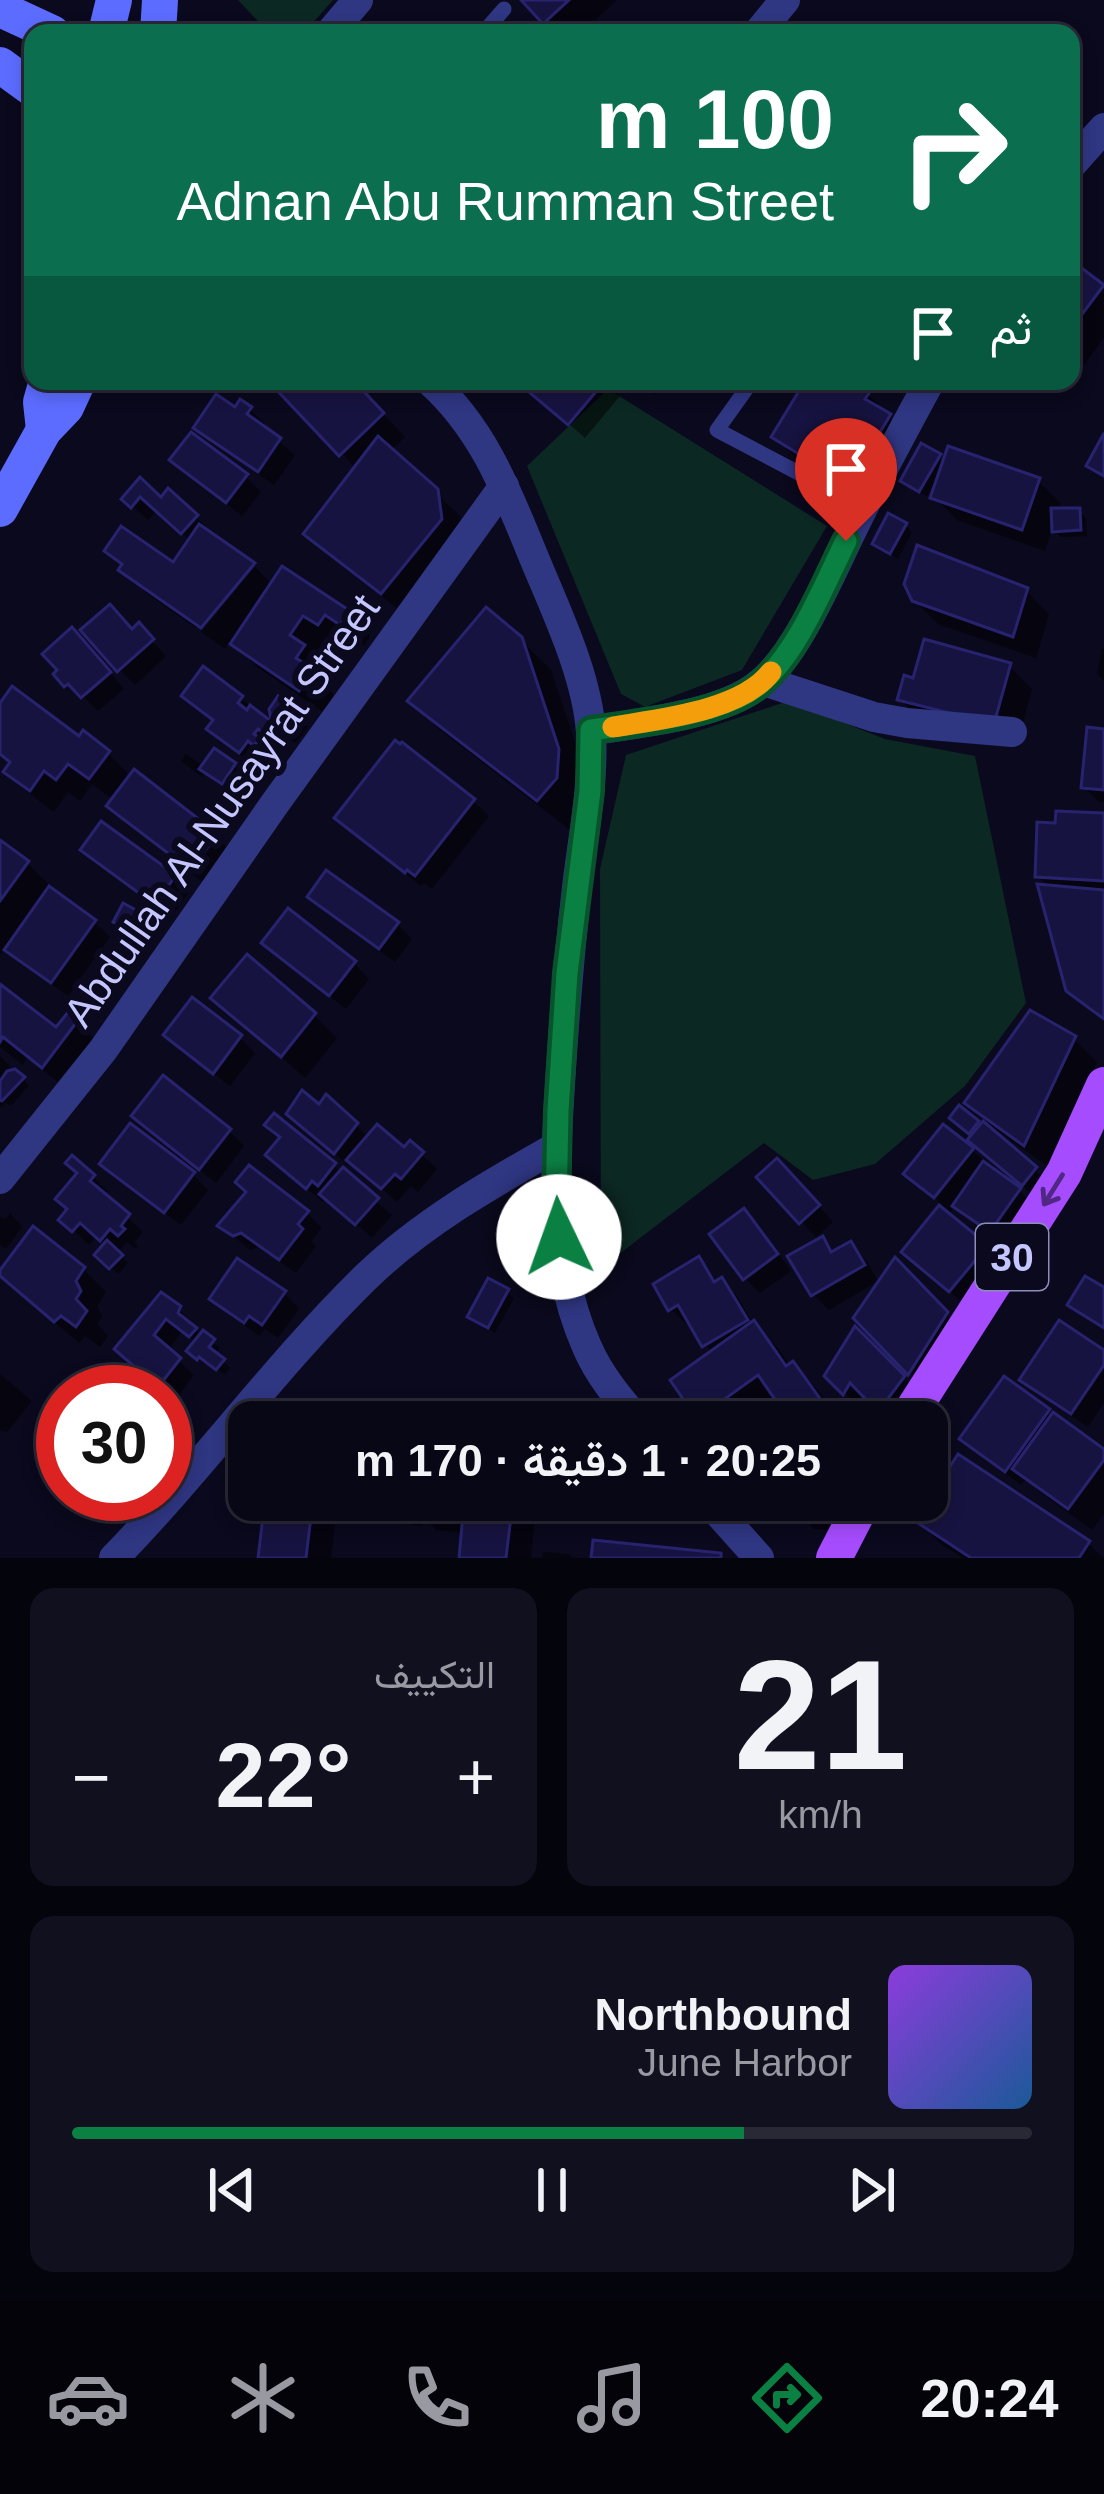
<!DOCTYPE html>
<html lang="ar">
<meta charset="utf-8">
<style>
:root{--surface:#080716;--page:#11101f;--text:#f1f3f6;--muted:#9899a1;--line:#292835;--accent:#0b8043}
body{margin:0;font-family:Helvetica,Vazirmatn,sans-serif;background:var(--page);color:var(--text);direction:rtl;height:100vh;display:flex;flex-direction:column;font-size:45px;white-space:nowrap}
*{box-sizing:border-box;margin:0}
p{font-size:39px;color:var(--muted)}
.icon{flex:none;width:66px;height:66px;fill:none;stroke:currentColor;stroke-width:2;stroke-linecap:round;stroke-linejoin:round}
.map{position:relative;height:1558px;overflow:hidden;direction:ltr}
.side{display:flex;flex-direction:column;gap:30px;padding:30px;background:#04040c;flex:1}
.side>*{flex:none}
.top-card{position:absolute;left:24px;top:24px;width:1056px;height:366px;border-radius:24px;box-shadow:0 6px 18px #0003,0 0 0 3px var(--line);direction:rtl;background:#0b6e4f;color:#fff;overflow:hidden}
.speed{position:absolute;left:36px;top:1365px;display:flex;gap:24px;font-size:60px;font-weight:700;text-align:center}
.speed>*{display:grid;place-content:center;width:156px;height:156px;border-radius:50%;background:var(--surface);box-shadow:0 6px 18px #0003,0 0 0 3px var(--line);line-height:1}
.speed .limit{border:18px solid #d22;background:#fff;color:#111}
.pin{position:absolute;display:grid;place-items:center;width:102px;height:102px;color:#fff;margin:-123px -51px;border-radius:50% 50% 50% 0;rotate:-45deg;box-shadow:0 0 12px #0007}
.pin .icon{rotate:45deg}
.me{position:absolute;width:132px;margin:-66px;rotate:357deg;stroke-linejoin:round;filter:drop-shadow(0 0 9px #0008)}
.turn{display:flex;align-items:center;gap:42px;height:252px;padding:0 48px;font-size:54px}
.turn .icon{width:156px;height:156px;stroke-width:2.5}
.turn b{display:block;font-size:84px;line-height:102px}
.then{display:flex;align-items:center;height:114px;padding:0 48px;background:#0003;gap:24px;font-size:45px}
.big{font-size:90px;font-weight:600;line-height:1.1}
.side .tile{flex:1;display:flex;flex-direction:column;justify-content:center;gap:18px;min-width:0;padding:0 42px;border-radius:24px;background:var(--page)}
.side .dial{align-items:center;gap:0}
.dial b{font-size:156px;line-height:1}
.song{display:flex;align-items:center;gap:36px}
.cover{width:144px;height:144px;border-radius:18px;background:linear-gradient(135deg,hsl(270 70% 55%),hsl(210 70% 35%))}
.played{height:12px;border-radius:6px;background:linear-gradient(90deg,var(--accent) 70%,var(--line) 70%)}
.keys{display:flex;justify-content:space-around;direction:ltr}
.heat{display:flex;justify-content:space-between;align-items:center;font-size:66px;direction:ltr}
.side .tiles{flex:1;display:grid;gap:30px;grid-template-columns:1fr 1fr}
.tile:last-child{grid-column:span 2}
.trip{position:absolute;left:228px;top:1401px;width:720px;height:120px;border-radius:24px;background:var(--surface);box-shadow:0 6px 18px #0003,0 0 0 3px var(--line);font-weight:600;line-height:120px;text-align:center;direction:rtl}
.tabs{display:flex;height:192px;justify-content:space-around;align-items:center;background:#030309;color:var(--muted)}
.tabs .icon{width:84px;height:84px}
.tabs .current{color:var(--accent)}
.tabs b{font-size:54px;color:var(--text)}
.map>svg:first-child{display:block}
.green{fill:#0c2823}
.shadow{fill:#0007}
.building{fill:#171340;stroke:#28236f;stroke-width:3}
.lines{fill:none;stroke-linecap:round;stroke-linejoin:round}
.lane{stroke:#2f3682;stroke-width:15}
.street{stroke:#2f3682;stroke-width:30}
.secondary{stroke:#5c6cff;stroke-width:36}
.primary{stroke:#a64cff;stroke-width:36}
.oneway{stroke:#502783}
.route-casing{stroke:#07532c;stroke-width:30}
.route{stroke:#0b8043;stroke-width:21}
.slow{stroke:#f59e0b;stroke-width:21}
.labels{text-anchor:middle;stroke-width:12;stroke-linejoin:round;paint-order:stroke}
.shield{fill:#0a091d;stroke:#8d8dbb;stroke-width:3}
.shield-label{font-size:39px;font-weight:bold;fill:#c5c6ff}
.street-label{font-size:42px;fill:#c5c6ff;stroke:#0a091d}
</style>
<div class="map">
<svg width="1104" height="1558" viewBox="0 0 1104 1558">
<rect width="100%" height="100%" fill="#0a091d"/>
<g class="green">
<polygon points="238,0 333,0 304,33 269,33"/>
<polygon points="608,389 827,526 742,670 645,707 621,694 527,466"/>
<polygon points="788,701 885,739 975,756 1026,1003 965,1086 875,1164 813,1180 764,1143 601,1268 600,869 626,755"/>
</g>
<g class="shadow">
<polygon points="526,0 617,0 581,33 556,33"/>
<polygon points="512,24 525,33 505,33"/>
<polygon points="1071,264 1104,289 1104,338 1080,370 1071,363"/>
<polygon points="248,381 272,381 262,392"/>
<polygon points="273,381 352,381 405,437 390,451 460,516 464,542 406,615 330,557 307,534 357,469"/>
<polygon points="520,381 604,381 620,396 585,438"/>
<polygon points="638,381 665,381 654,395"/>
<polygon points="809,381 847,381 868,394 912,440 874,487 853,474 846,485 828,474 826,477 797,459 774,436"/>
<polygon points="250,409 265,424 262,428 295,455 274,485 212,443 197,428 236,411"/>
<polygon points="939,457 945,463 1038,481 1061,504 1058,511 1079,511 1086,518 1087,536 1061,537 1052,528 1045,551 957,520 934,497 939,482 936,481 927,496 910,487"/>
<polygon points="173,460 246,477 261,492 242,516 188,475"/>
<polygon points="140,482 162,501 196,517 211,532 209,535 250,565 196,628 145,592 108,550 174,567 191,541 157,510 148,520 125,499"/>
<polygon points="905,525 912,532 898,559 876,544"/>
<polygon points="255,567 273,585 348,613 370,636 364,646 349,635 342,646 327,636 313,657 326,670 320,680 334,695 323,712 257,667 231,641 225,649 201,632"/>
<polygon points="1026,591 1049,614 1036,658 938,624 914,600"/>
<polygon points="139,627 166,656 135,685 120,670 133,632"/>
<polygon points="520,639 551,670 588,781 586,809 569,829 440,730 411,700"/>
<polygon points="87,646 124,689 98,711 85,698 81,700 57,674"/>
<polygon points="1102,649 1104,649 1104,681 1097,674"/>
<polygon points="1009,666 1032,689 1017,745 923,722 900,699 915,681"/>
<polygon points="204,670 241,698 276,730 279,701 308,727 296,743 284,737 278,745 274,742 268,751 273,755 271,759 264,754 256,766 225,744 210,729 215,722 185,696"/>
<polygon points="0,717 79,741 108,753 131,777 216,836 238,859 214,891 133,828 110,805 114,800 92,784 80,801 68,792 54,812 30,794 7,771 11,765 0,755"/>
<polygon points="1104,732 1104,802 1099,802 1084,787"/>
<polygon points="402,746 473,801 489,816 432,889 424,883 421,886 353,833 338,818"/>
<polygon points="215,752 241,772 230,789 205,772 202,777 181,761 186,754 204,767"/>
<polygon points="1104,816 1104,1021 1069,989 1050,888 1038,876"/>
<polygon points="0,843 27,863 50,886 48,889 94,922 110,937 68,996 23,964 6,947 0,955"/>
<polygon points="84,850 174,877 189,892 171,918 99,865"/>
<polygon points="311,897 397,924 412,939 395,962 326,912"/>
<polygon points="288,912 354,963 369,979 346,1009 280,958 265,943"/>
<polygon points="147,920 154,926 147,940 124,928 117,921"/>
<polygon points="0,987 57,1031 77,1021 99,1044 66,1088 27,1058 23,1065 0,1047"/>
<polygon points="214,998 314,1015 337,1038 305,1078"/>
<polygon points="192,1001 240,1038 255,1053 230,1086 182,1049"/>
<polygon points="1074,1039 1097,1062 1047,1166 999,1132 996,1136 1050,1184 1038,1199 986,1155 974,1136 960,1124 959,1110 981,1128 986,1121 968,1103"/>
<polygon points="0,1056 10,1066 7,1070 10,1074 15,1072 29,1085 11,1106 6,1103 2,1107 0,1106"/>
<polygon points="319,1108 356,1125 368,1138 404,1151 410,1144 437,1169 418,1192 411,1186 397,1202 354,1163 351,1167 305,1129"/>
<polygon points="275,1117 392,1215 372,1238 326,1197 323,1202 284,1170 282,1139"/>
<polygon points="150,1131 229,1131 244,1146 216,1183"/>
<polygon points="972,1150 1035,1205 1007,1245 971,1220 956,1205 947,1216 1001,1262 965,1305 905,1252 943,1205 907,1174"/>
<polygon points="249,1169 307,1213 322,1228 311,1241 316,1246 296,1273 258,1247 250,1250 221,1225 249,1192"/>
<polygon points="193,1175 208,1190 181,1225 118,1178"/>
<polygon points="93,1177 108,1192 105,1197 143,1232 134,1242 138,1246 135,1249 127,1242 117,1253 128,1263 118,1274 98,1255 107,1245 97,1236 89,1245 62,1219 70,1210 59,1198"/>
<polygon points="760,1177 792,1177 833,1222 816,1237"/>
<polygon points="744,1212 759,1227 791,1271 760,1293 745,1278"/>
<polygon points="10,1213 22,1227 6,1249 0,1245 0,1217 6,1219"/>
<polygon points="822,1240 835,1253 850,1245 866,1260 878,1281 829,1310 813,1294"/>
<polygon points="698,1260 718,1283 722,1281 737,1296 753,1323 777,1347 791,1367 793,1365 816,1388 827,1403 800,1422 758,1422 755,1417 747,1422 705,1422 700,1417 712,1353 690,1321 686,1324 671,1309"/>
<polygon points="895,1262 969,1337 932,1395 857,1318"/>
<polygon points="83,1269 106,1292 97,1306 102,1316 97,1324 108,1336 100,1347 85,1336 79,1343 24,1296"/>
<polygon points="507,1291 514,1298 495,1333 470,1316"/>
<polygon points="284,1293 299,1309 278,1338 265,1329 260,1336 228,1314 213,1299"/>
<polygon points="179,1309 194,1324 192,1328 220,1348 215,1355 230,1368 225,1375 207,1361 205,1364 197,1358 196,1343 182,1331 168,1351 194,1375 175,1400 118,1348"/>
<polygon points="856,1330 918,1394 892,1422 866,1396 859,1407 828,1375"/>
<polygon points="1104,1353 1104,1403 1088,1427 1038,1394 1023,1379"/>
<polygon points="105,1371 116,1381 108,1392 86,1392"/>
<polygon points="0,1374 32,1401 7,1432 0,1430"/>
<polygon points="830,1408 837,1418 844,1413 852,1422 810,1422"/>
<polygon points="1048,1411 1104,1452 1104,1514 1092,1530 1039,1491 1026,1478 1021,1485 978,1453 963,1438"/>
<polygon points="165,1433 184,1454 179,1459 186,1466 167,1480"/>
<polygon points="268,1500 531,1500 536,1506 531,1558 462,1558 464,1533 436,1530 423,1517 422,1526 336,1516 331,1558 261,1558"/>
<polygon points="785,1500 875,1500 846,1531 814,1529"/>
<polygon points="919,1521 1088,1543 1103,1558 963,1558 941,1544"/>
<polygon points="543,1552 569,1554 572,1558 542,1558"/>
</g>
<g class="building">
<polygon points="521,0 569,0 543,24"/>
<polygon points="1071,260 1104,285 1071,329"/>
<polygon points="274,381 354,381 384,413 339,456 271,384"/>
<polygon points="516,381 605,381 568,425"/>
<polygon points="805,381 852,381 870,392 865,399 891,414 860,465 854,461 850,467 829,454 823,464 804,453 802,456 771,437"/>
<polygon points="216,394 235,407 240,399 252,407 247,414 281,438 258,472 193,428"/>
<polygon points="191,432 248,474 226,503 169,460"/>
<polygon points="1104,433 1104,476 1086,466"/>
<polygon points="378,436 438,489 442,519 381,594 303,534"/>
<polygon points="921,443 941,454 919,492 900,481"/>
<polygon points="948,446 1040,478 1022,530 930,498"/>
<polygon points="140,477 161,497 168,488 198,515 181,534 140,497 131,508 121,499"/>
<polygon points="1051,508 1080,508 1081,530 1052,532"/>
<polygon points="888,513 907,523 890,554 872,544"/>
<polygon points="199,524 255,563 201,628 118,570 122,564 104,551 121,526 173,562"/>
<polygon points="917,545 1028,588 1013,637 912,601 904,584"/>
<polygon points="282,566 350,611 340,625 325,615 318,625 303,616 290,635 305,645 296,658 313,669 299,691 230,644"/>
<polygon points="110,604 132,629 139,622 154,639 117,672 80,630"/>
<polygon points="486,607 522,637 559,749 557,778 537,801 407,701"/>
<polygon points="72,627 111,672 81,698 68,684 64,687 53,674 57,670 42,654"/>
<polygon points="924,639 1011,663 994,724 897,700 904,675 913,678"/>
<polygon points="203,666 243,696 238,703 247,710 250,705 271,721 262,732 258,729 254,734 260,738 254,746 248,741 239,753 206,729 213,720 181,696"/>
<polygon points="12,686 79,736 83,730 110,751 89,779 68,764 56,780 44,771 30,791 3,772 10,762 0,754 0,703"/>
<polygon points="278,696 303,718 288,738 273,730 269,709"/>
<polygon points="1087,727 1104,729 1104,790 1081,788"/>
<polygon points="395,740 400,744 402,742 475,799 415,876 407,870 405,873 334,818"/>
<polygon points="214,748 236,763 222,784 199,769"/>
<polygon points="134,769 218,834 190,870 106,806"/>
<polygon points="1056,811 1104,813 1104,881 1035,877 1037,822 1055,823"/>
<polygon points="101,821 176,875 155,905 80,850"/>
<polygon points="0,840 29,861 0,901"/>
<polygon points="326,870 399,922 379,949 307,897"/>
<polygon points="1037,884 1104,890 1104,1019 1066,991"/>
<polygon points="49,886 96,920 51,983 4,950"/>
<polygon points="123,903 149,917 140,935 113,922"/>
<polygon points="288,908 356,961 329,996 261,943"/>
<polygon points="247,954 316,1013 281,1057 210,998"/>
<polygon points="0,984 56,1027 69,1011 79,1019 42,1068 3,1037 0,1042"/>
<polygon points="192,997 242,1035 213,1074 163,1035"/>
<polygon points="1030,1010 1076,1036 1024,1146 964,1103"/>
<polygon points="15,1069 25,1077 2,1101 0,1100 0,1081 7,1071"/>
<polygon points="163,1075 231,1129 199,1170 131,1116"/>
<polygon points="302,1090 319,1104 326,1094 358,1123 334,1154 286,1114"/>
<polygon points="959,1105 979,1121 969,1134 949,1118"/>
<polygon points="274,1113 336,1163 318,1186 312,1181 306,1189 265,1155 280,1137 264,1125"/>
<polygon points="983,1121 1037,1167 1022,1186 967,1140"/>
<polygon points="130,1123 195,1172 164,1213 99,1164"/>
<polygon points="377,1124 404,1147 410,1140 424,1152 401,1179 395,1174 381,1189 346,1160"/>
<polygon points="943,1124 974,1148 934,1198 903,1174"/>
<polygon points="72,1155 95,1175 90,1181 130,1214 121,1226 125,1229 118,1236 110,1229 100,1241 80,1223 72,1232 58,1220 67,1209 55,1199 77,1173 65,1163"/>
<polygon points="777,1158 820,1205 799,1224 756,1177"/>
<polygon points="983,1161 1021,1188 990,1232 952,1206"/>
<polygon points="249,1165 309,1211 298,1224 303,1229 279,1260 241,1233 233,1236 217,1226 246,1192 235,1182"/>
<polygon points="343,1167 379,1198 355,1225 319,1194"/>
<polygon points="939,1205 988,1245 949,1292 901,1252"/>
<polygon points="744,1208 778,1254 743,1280 709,1234"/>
<polygon points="33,1226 85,1267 76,1281 81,1291 76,1299 87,1311 76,1327 61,1316 54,1322 0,1276 0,1270"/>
<polygon points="823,1236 831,1252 851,1241 865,1265 811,1296 787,1256"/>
<polygon points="107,1240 123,1255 109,1269 94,1255"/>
<polygon points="699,1256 714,1282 722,1277 748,1320 702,1347 678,1305 668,1311 653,1284"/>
<polygon points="895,1257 948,1312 908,1375 853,1318"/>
<polygon points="237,1258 286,1291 262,1325 249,1316 244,1323 209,1299"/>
<polygon points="1085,1276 1104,1287 1104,1328 1067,1305"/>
<polygon points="488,1278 509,1289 488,1328 467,1317"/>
<polygon points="161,1292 181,1306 178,1313 197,1328 189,1337 166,1319 154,1335 181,1358 158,1387 114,1349"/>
<polygon points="754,1320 786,1366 793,1361 826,1407 805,1422 755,1422 752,1418 776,1401 758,1375 697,1419 670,1380"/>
<polygon points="1059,1320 1104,1350 1104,1365 1071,1414 1019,1380"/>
<polygon points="855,1326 905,1376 878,1412 850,1383 843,1395 824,1376"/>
<polygon points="203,1330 215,1339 209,1347 225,1359 216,1370 199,1357 197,1360 186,1351"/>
<polygon points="1004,1376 1050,1409 1005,1472 959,1439"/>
<polygon points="1053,1412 1104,1449 1104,1460 1068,1509 1012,1469"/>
<polygon points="958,1454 1090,1541 1079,1558 971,1558 915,1521"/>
<polygon points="265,1500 313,1500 306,1558 258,1558"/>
<polygon points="411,1500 513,1500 506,1558 459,1558 463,1514 410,1508"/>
<polygon points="781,1500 836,1500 822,1509 788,1507"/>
<polygon points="593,1540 721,1553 721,1558 591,1558"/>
</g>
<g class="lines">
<g class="lane">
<polyline points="483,33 504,9"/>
<polyline points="752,381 717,430 863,507"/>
</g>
<g class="street">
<polyline points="330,33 358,0"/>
<polyline points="758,33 785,0"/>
<polyline points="1071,165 1104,128"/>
<path d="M430 381C480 426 503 482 528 543 551 601 587 671 591 733 594 784 583 836 577 887 570 948 565 1008 561 1069 555 1162 548 1260 587 1347 599 1375 619 1399 639 1422"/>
<polyline points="764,681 874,717 907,723 1012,732"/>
<path d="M591 731C641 722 718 716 758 685 798 656 834 565 857 520 880 473 905 427 930 381"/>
<polyline points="0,1179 103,1050 276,802 504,486"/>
<polyline points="707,1500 759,1558"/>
<path d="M114 1558C202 1468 276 1365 366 1277 422 1223 489 1185 556 1147"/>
</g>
<g class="secondary">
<polyline points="0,9 52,33"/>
<polyline points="106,33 114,0"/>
<polyline points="158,33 160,0"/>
<polyline points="0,65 33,89"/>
<polyline points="44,430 41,402 47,381"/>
<polyline points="0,509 44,430 66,407 78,381"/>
</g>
<g class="primary">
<polyline points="905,1422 1064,1173 1104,1085"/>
<polyline points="834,1558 864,1500"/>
</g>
</g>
<defs><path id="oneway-shaft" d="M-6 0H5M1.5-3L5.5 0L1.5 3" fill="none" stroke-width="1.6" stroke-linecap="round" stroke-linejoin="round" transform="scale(3)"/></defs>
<use class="oneway" href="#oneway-shaft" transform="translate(1053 1190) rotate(122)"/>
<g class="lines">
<g class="route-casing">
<path id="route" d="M559 1237 556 1211 558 1111 567 973 590 791 591 730C638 723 723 715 760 684 798 652 824 585 846 541"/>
</g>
<use href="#route" class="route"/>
<path class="slow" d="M613 727C660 719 741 711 771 672"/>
</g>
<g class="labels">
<rect class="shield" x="976" y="1224" width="72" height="66" rx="9"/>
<g class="shield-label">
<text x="1012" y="1271">30</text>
</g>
<g class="street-label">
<text transform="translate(221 810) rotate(-55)" y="15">Abdullah Al-Nusayrat Street</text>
</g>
</g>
</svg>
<div class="speed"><div class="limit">30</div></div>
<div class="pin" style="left:846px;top:541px;background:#d93025"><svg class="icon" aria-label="arrive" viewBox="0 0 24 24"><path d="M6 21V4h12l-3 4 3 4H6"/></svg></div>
<svg class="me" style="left:559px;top:1237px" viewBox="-20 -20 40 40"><circle r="19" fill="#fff"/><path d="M0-13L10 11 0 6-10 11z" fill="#0b8043"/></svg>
<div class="trip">20:25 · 1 دقيقة · 170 m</div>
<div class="top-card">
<div class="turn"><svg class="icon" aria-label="right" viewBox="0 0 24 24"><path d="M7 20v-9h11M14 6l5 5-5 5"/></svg><div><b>100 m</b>Adnan Abu Rumman Street</div></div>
<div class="then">ثم<svg class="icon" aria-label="arrive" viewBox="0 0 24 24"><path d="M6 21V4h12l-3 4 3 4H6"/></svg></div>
</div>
</div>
<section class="side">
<div class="tiles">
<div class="tile dial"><b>21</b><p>km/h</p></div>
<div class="tile"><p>التكييف</p>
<div class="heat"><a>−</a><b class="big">22°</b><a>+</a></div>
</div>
<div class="tile">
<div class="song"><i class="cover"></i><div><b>Northbound</b><p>June Harbor</p></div></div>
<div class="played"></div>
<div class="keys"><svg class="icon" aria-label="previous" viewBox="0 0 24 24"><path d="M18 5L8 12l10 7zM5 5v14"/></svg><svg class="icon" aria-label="pause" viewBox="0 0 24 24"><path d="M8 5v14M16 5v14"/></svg><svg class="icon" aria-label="next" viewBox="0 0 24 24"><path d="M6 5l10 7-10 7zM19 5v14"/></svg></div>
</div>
</div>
</section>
<nav class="tabs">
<b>20:24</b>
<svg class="icon current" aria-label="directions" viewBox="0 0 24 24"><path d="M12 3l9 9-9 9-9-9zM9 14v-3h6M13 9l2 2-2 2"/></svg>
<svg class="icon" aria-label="music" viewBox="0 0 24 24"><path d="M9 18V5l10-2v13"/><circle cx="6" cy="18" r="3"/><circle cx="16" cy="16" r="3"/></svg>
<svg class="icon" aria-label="phone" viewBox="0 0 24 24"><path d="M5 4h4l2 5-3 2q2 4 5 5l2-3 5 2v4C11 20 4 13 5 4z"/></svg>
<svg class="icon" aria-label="climate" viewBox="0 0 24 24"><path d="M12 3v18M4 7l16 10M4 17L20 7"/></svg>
<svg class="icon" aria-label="car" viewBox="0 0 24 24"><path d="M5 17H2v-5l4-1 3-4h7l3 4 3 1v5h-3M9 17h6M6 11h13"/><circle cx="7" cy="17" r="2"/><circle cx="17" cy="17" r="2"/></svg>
</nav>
